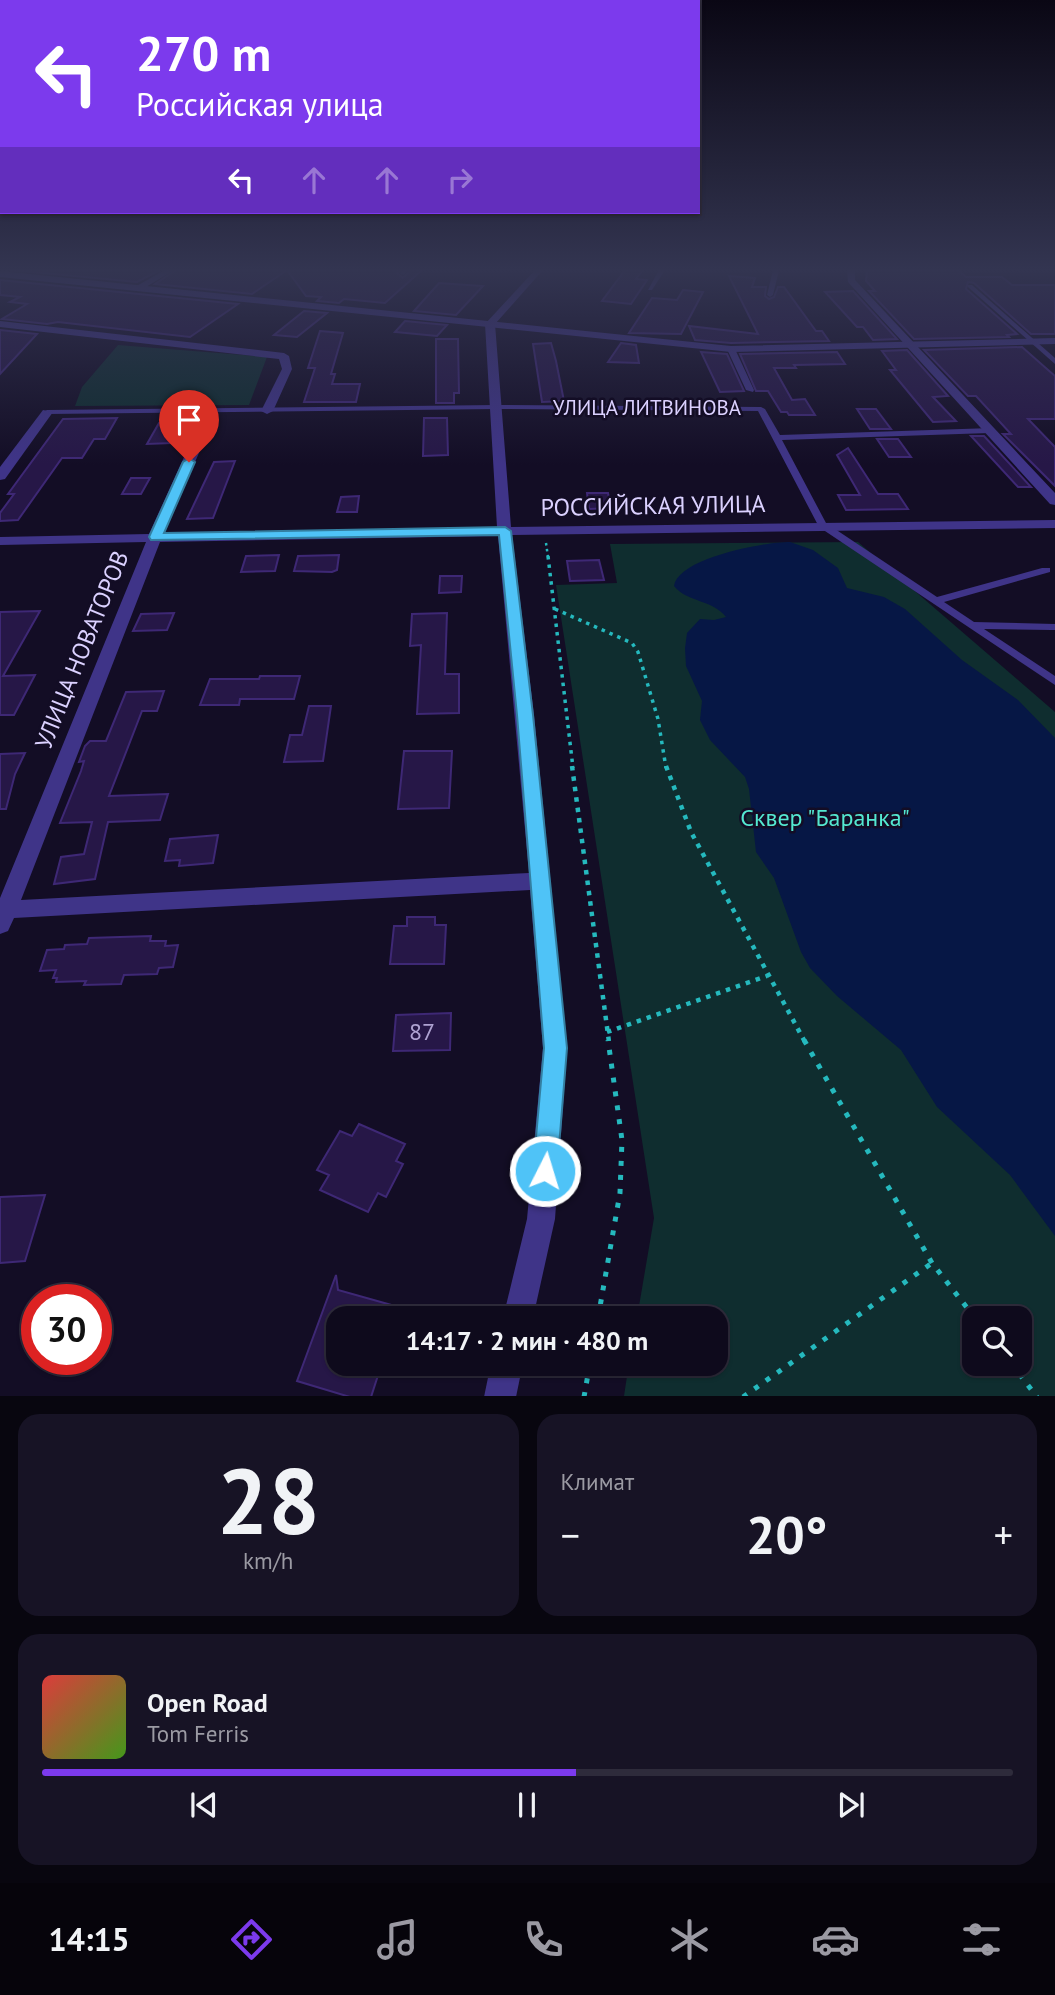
<!DOCTYPE html>
<html lang="ru">
<meta charset="utf-8">
<style>
:root{--surface:#0e0a1c;--page:#171325;--text:#f1f3f6;--muted:#9b9aa3;--line:#2e2b3b;--accent:#7c3aed}
body{margin:0;font-family:"PT Sans",sans-serif;background:var(--page);color:var(--text);height:100vh;display:flex;flex-direction:column;font-size:26px;white-space:nowrap}
*{box-sizing:border-box;margin:0}
p{font-size:23px;color:var(--muted)}
.icon{flex:none;width:38px;height:38px;fill:none;stroke:currentColor;stroke-width:2;stroke-linecap:round;stroke-linejoin:round}
.map{position:relative;height:1396px;overflow:hidden}
.sheet{display:flex;flex-direction:column;gap:18px;padding:18px;background:#08060f;flex:1}
.sheet>*{flex:none}
.banner{position:absolute;left:0px;top:0px;width:700px;height:214px;box-shadow:0 2px 5px #0004,0 0 0 2px var(--line);background:#7c3aed;color:#fff;overflow:hidden}
.fabs{position:absolute;left:962px;top:1306px;display:grid;gap:14px}
.fabs a{display:grid;place-items:center;width:70px;height:70px;border-radius:14px;background:var(--surface);box-shadow:0 2px 5px #0004,0 0 0 2px var(--line);font-size:35px}
.speed{position:absolute;left:21px;top:1284px;display:flex;gap:14px;font-size:35px;font-weight:700;text-align:center}
.speed>*{display:grid;place-content:center;width:91px;height:91px;border-radius:50%;background:var(--surface);box-shadow:0 2px 5px #0004,0 0 0 2px var(--line);line-height:1}
.speed .limit{border:10px solid #d22;background:#fff;color:#111}
.pin{position:absolute;display:grid;place-items:center;width:60px;height:60px;color:#fff;margin:-72px -30px;border-radius:50% 50% 50% 0;rotate:-45deg;box-shadow:0 0 7px #0007}
.pin .icon{rotate:45deg}
.me{position:absolute;width:77px;margin:-38px;rotate:5deg;stroke-linejoin:round;filter:drop-shadow(0 0 5px #0008)}
.turn{display:flex;align-items:center;gap:24px;height:147px;padding:0 21px;font-size:32px}
.turn .icon{width:91px;height:91px;stroke-width:2.5}
.turn b{display:block;font-size:49px;line-height:60px}
.lanes{display:flex;align-items:center;height:66px;padding:0 21px;background:#0003;justify-content:center;gap:35px;direction:ltr}
.lanes .off{opacity:.35}
.big{font-size:52px;font-weight:600;line-height:1.1}
.sheet .tile{flex:1;display:flex;flex-direction:column;justify-content:center;gap:10px;min-width:0;padding:0 24px;border-radius:21px;background:var(--page)}
.sheet .dial{align-items:center;gap:0}
.dial b{font-size:91px;line-height:1}
.song{display:flex;align-items:center;gap:21px}
.cover{width:84px;height:84px;border-radius:10px;background:linear-gradient(135deg,hsl(0 70% 55%),hsl(100 70% 35%))}
.played{height:7px;border-radius:4px;background:linear-gradient(90deg,var(--accent) 55%,var(--line) 55%)}
.keys{display:flex;justify-content:space-around;direction:ltr}
.heat{display:flex;justify-content:space-between;align-items:center;font-size:38px;direction:ltr}
.sheet .tiles{flex:1;display:grid;gap:18px;grid-template-columns:1fr 1fr}
.tile:last-child{grid-column:span 2}
.trip{position:absolute;left:326px;top:1306px;width:402px;height:70px;border-radius:21px;background:var(--surface);box-shadow:0 2px 5px #0004,0 0 0 2px var(--line);font-weight:600;line-height:70px;text-align:center}
.menu{display:flex;height:112px;justify-content:space-around;align-items:center;background:#06040b;color:var(--muted)}
.menu .icon{width:49px;height:49px}
.menu .active{color:var(--accent)}
.menu b{font-size:32px;color:var(--text)}
.map>svg:first-child{display:block}
.green{fill:#0f2d2f;fill-rule:evenodd}
.water{fill:#061745}
.building{fill:#261747;stroke:#3e2875;stroke-width:2}
.lines{fill:none;stroke-linecap:round;stroke-linejoin:round}
.path-far3{stroke:#25b9be;stroke-width:2.5;stroke-dasharray:2.5 3.5;stroke-linecap:butt}
.path-far2{stroke:#25b9be;stroke-width:3.5;stroke-dasharray:3.5 5;stroke-linecap:butt}
.path-far1{stroke:#25b9be;stroke-width:4.5;stroke-dasharray:4.5 6;stroke-linecap:butt}
.path{stroke:#25b9be;stroke-width:5;stroke-dasharray:5 9;stroke-linecap:butt}
.service{fill:#3f3488;fill-rule:evenodd}
.minor{fill:#3f3488;fill-rule:evenodd}
.tertiary{fill:#3f3488;fill-rule:evenodd}
.route{fill:#4fc3f7;stroke:#337fa1;stroke-width:2}
.labels{text-anchor:middle;stroke-width:5;stroke-linejoin:round;paint-order:stroke}
.far-street-label{font-size:21px;fill:#dbd1ff;stroke:#130d25}
.street-label{font-size:24px;fill:#dbd1ff;stroke:#130d25}
.park-label{font-size:24px;fill:#54e8d1;stroke:#130d25}
.near-number-label{font-size:24px;fill:#aea2d1}
</style>
<div class="map">
<svg width="1055" height="1397" viewBox="0 0 1055 1397">
<rect width="100%" height="100%" fill="#130d25"/>
<g class="green">
<polygon points="118,345 267,357 249,405 75,406 82,387"/>
<path d="M858 542 1055 712V1396H624L629 1363H716V1318H637L654 1218 556 585 617 583 610 544ZM975 1318H1020V1363H975Z"/>
</g>
<path class="water" d="M790 542 813 550 838 568 847 588 884 597 905 609 962 660 1018 700 1055 738V1236L1010 1175 937 1107 901 1050 837 996 810 968 801 952 774 878 756 852 749 789 745 777 710 740 700 720 702 701 686 666 685 648 687 633 700 619 714 620 726 617C712 599 688 603 674 586 678 558 764 542 790 542Z"/>
<g class="building">
<polygon points="11,270 160,270 137,282"/>
<polygon points="176,270 400,270 397,273 403,278 411,270 422,270 385,303 344,299 339,303 317,301 321,297 306,296 287,270 252,294 155,284"/>
<polygon points="625,270 643,270 636,279 647,280 631,304 602,301"/>
<polygon points="867,270 958,270 966,277 1002,277 1012,285 1055,285 1055,334 1031,334 974,283 968,282 966,289 1017,334 1007,335 1009,337 914,339 869,291 875,291 866,281"/>
<polygon points="729,276 755,278 752,287 766,287 765,296 769,299 774,297 778,287 784,287 816,331 822,331 829,341 731,343 695,340 689,326 758,334"/>
<polygon points="0,280 238,304 190,337 58,322 47,324 2,319 27,304 10,302 20,297 0,295"/>
<polygon points="439,283 483,286 456,315 414,311"/>
<polygon points="683,290 703,292 681,334 629,333 652,298 677,300"/>
<polygon points="853,291 897,339 873,340 863,327 857,327 825,292"/>
<polygon points="304,311 327,313 297,337 274,335"/>
<polygon points="405,321 447,325 437,336 395,332"/>
<polygon points="0,330 37,334 0,374"/>
<polygon points="320,331 343,333 331,374 335,374 332,384 360,384 356,402 304,402 315,368 308,368"/>
<polygon points="436,339 458,339 459,393 454,393 454,403 436,403"/>
<polygon points="551,343 556,361 564,401 542,402 533,344"/>
<polygon points="621,343 636,345 639,363 608,362"/>
<polygon points="1022,347 1055,376 1055,419 1028,419 1055,447 1055,486 1003,434 1011,434 976,396 968,396 924,350"/>
<polygon points="907,350 948,396 933,397 956,421 933,422 890,370 896,370 882,351"/>
<polygon points="701,352 727,354 744,391 720,392"/>
<polygon points="837,352 845,364 794,365 796,368 774,368 792,400 805,399 815,415 789,415 787,412 781,412 768,391 756,391 740,354"/>
<polygon points="857,409 876,409 891,429 870,429"/>
<polygon points="117,418 105,439 94,439 82,458 62,458 18,520 0,521 0,513 14,494 8,494 63,419"/>
<polygon points="424,418 447,418 448,455 423,456"/>
<polygon points="183,422 172,443 147,444 159,423"/>
<polygon points="971,436 984,436 1031,487 1018,487"/>
<polygon points="877,439 898,439 911,457 889,457"/>
<polygon points="848,448 878,494 898,494 908,509 846,510 838,495 860,495 837,455"/>
<polygon points="235,461 213,518 187,519 214,462"/>
<polygon points="131,478 150,478 141,494 122,494"/>
<polygon points="587,493 608,493 611,508 589,509"/>
<polygon points="359,496 357,512 337,512 341,497"/>
<polygon points="279,555 275,571 241,572 246,556"/>
<polygon points="339,555 337,570 332,572 294,571 298,556"/>
<polygon points="599,560 604,580 570,581 567,561"/>
<polygon points="440,576 462,576 461,592 439,593"/>
<polygon points="40,611 3,676 35,675 14,715 0,715 0,612"/>
<polygon points="174,613 167,630 133,631 141,614"/>
<polygon points="447,613 445,674 459,674 459,713 417,714 421,645 410,646 412,614"/>
<polygon points="260,676 300,676 294,699 240,699 239,705 200,705 210,679 259,679"/>
<polygon points="164,691 157,711 142,711 109,796 168,794 160,820 108,822 95,879 54,884 61,857 84,854 92,822 60,823 81,771 84,761 79,762 85,746 90,741 106,741 126,692"/>
<polygon points="309,706 331,706 323,761 284,762 290,735 302,735"/>
<polygon points="404,751 452,751 449,808 398,809"/>
<polygon points="25,753 15,774 6,809 0,809 0,754"/>
<polygon points="218,835 213,863 179,866 180,860 165,861 170,839"/>
<polygon points="407,917 435,917 435,925 446,925 444,964 390,964 394,926 407,926"/>
<polygon points="151,936 150,941 166,941 165,946 178,945 173,967 159,968 157,974 124,975 121,984 84,985 86,981 56,982 57,978 53,978 56,970 40,971 47,950 64,949 65,945 87,944 89,938"/>
<polygon points="451,1013 450,1050 393,1051 396,1015"/>
<polygon points="359,1124 405,1144 396,1161 403,1164 386,1197 378,1193 368,1212 320,1190 329,1175 317,1170 340,1131 352,1136"/>
<polygon points="45,1195 25,1261 0,1263 0,1197"/>
<polygon points="336,1275 338,1290 420,1313 419,1318 338,1318 338,1363 382,1363 371,1397 350,1397 297,1381"/>
</g>
<g class="lines">
<polyline class="path-far3" points="546,543 548,557"/>
<g class="path-far2">
<polyline points="548,556 573,768"/>
<polyline points="555,609 632,643 638,652 658,719 666,768"/>
</g>
<g class="path-far1">
<polyline points="572,766 609,1042"/>
<polyline points="666,766 691,832 805,1042"/>
<polyline points="607,1032 767,976"/>
</g>
<g class="path">
<polyline points="804,1040 932,1263 975,1318"/>
<polyline points="598,1318 620,1193 622,1140 608,1040"/>
<polyline points="1011,1363 1037,1397"/>
<polyline points="584,1397 590,1363"/>
<polyline points="743,1397 932,1263"/>
</g>
<g class="service">
<polygon points="403,270 409,270 403,275 400,273"/>
<polygon points="659,270 665,270 652,290 648,290"/>
<polygon points="773,270 779,270 773,295 770,297 767,295"/>
<polygon points="968,285 972,285 1055,358 1055,364 968,287"/>
<polygon points="728,347 735,349 754,390 753,392 746,390 727,349"/>
<polygon points="496,405 761,407 765,409 780,435 992,428 992,432 989,433 782,440 826,523 937,597 1042,568 1050,568 1050,572 944,602 974,622 1055,624 1055,630 1052,630 984,629 1055,676 1055,685 819,527 758,411 496,409 47,414 43,412 47,410"/>
</g>
<g class="minor">
<polygon points="165,270 174,270 141,290 133,288"/>
<path d="M535 270H543L495 324 511 527 1055 520V528L512 535 534 715 567 1048 555 1219 533 1318H503L527 1219 543 1048 530 890 14 918 8 931 0 934V898L146 542 0 545V537L149 534 205 411 211 408 217 411 164 534 497 527 485 324ZM498 536 529 873 21 900 160 542Z"/>
<polygon points="847,270 855,270 855,280 1055,493 1055,505 1050,504 848,282"/>
<polygon points="0,321 284,353 289,356 292,369 273,411 267,414 261,411 282,369 279,359 0,327"/>
<polygon points="43,410 53,412 5,479 0,480 0,467"/>
<polygon points="491,1363 523,1363 516,1397 484,1397"/>
</g>
<polygon class="tertiary" points="0,271 731,346 1055,338 1055,344 731,352 0,277"/>
</g>
<linearGradient id="sky" x2="0" y2="1"><stop stop-color="#0a0714"/><stop offset="0.58" stop-color="#333551"/><stop offset="1" stop-color="#333551" stop-opacity="0"/></linearGradient>
<rect width="1055" height="465" fill="url(#sky)"/>
<polygon class="route" points="189,458 195,462 164,533 505,527 511,531 533,715 567,1048 557,1171 554,1179 545,1183 536,1179 533,1171 544,1048 517,715 499,535 151,540 149,537 183,462"/>
<g class="labels">
<g class="far-street-label">
<text x="647" y="415">УЛИЦА ЛИТВИНОВА</text>
</g>
<g class="street-label">
<text transform="translate(653 506) rotate(-1)" y="8">РОССИЙСКАЯ УЛИЦА</text>
<text transform="translate(82 650) rotate(-68)" y="8">УЛИЦА НОВАТОРОВ</text>
</g>
<g class="park-label">
<text x="825" y="826">Сквер "Баранка"</text>
</g>
<g class="near-number-label">
<text x="422" y="1040">87</text>
</g>
</g>
</svg>
<div class="fabs">
<a><svg class="icon" aria-label="search" viewBox="0 0 24 24"><circle cx="10" cy="10" r="6"/><path d="M15 15l6 6"/></svg></a>
</div>
<div class="speed"><div class="limit">30</div></div>
<div class="pin" style="left:189px;top:462px;background:#d93025"><svg class="icon" aria-label="arrive" viewBox="0 0 24 24"><path d="M6 21V4h12l-3 4 3 4H6"/></svg></div>
<svg class="me" style="left:545px;top:1171px" viewBox="-20 -20 40 40"><circle r="17" fill="#4fc3f7" stroke="#fff" stroke-width="3"/><path d="M0-11L8 9 0 5-8 9z" fill="#fff"/></svg>
<div class="trip">14:17 · 2 мин · 480 m</div>
<div class="banner">
<div class="turn"><svg class="icon" aria-label="left" viewBox="0 0 24 24"><path d="M17 20v-9H6M10 6l-5 5 5 5"/></svg><div><b>270 m</b>Российская улица</div></div>
<div class="lanes"><svg class="icon" aria-label="left" viewBox="0 0 24 24"><path d="M17 20v-9H6M10 6l-5 5 5 5"/></svg><svg class="icon off" aria-label="ahead" viewBox="0 0 24 24"><path d="M12 20V5M6 11l6-6 6 6"/></svg><svg class="icon off" aria-label="ahead" viewBox="0 0 24 24"><path d="M12 20V5M6 11l6-6 6 6"/></svg><svg class="icon off" aria-label="right" viewBox="0 0 24 24"><path d="M7 20v-9h11M14 6l5 5-5 5"/></svg></div>
</div>
</div>
<section class="sheet">
<div class="tiles">
<div class="tile dial"><b>28</b><p>km/h</p></div>
<div class="tile"><p>Климат</p>
<div class="heat"><a>−</a><b class="big">20°</b><a>+</a></div>
</div>
<div class="tile">
<div class="song"><i class="cover"></i><div><b>Open Road</b><p>Tom Ferris</p></div></div>
<div class="played"></div>
<div class="keys"><svg class="icon" aria-label="previous" viewBox="0 0 24 24"><path d="M18 5L8 12l10 7zM5 5v14"/></svg><svg class="icon" aria-label="pause" viewBox="0 0 24 24"><path d="M8 5v14M16 5v14"/></svg><svg class="icon" aria-label="next" viewBox="0 0 24 24"><path d="M6 5l10 7-10 7zM19 5v14"/></svg></div>
</div>
</div>
</section>
<nav class="menu">
<b>14:15</b>
<svg class="icon active" aria-label="directions" viewBox="0 0 24 24"><path d="M12 3l9 9-9 9-9-9zM9 14v-3h6M13 9l2 2-2 2"/></svg>
<svg class="icon" aria-label="music" viewBox="0 0 24 24"><path d="M9 18V5l10-2v13"/><circle cx="6" cy="18" r="3"/><circle cx="16" cy="16" r="3"/></svg>
<svg class="icon" aria-label="phone" viewBox="0 0 24 24"><path d="M5 4h4l2 5-3 2q2 4 5 5l2-3 5 2v4C11 20 4 13 5 4z"/></svg>
<svg class="icon" aria-label="climate" viewBox="0 0 24 24"><path d="M12 3v18M4 7l16 10M4 17L20 7"/></svg>
<svg class="icon" aria-label="car" viewBox="0 0 24 24"><path d="M5 17H2v-5l4-1 3-4h7l3 4 3 1v5h-3M9 17h6M6 11h13"/><circle cx="7" cy="17" r="2"/><circle cx="17" cy="17" r="2"/></svg>
<svg class="icon" aria-label="filters" viewBox="0 0 24 24"><path d="M4 7h16M4 17h16"/><circle cx="9" cy="7" r="2"/><circle cx="15" cy="17" r="2"/></svg>
</nav>
